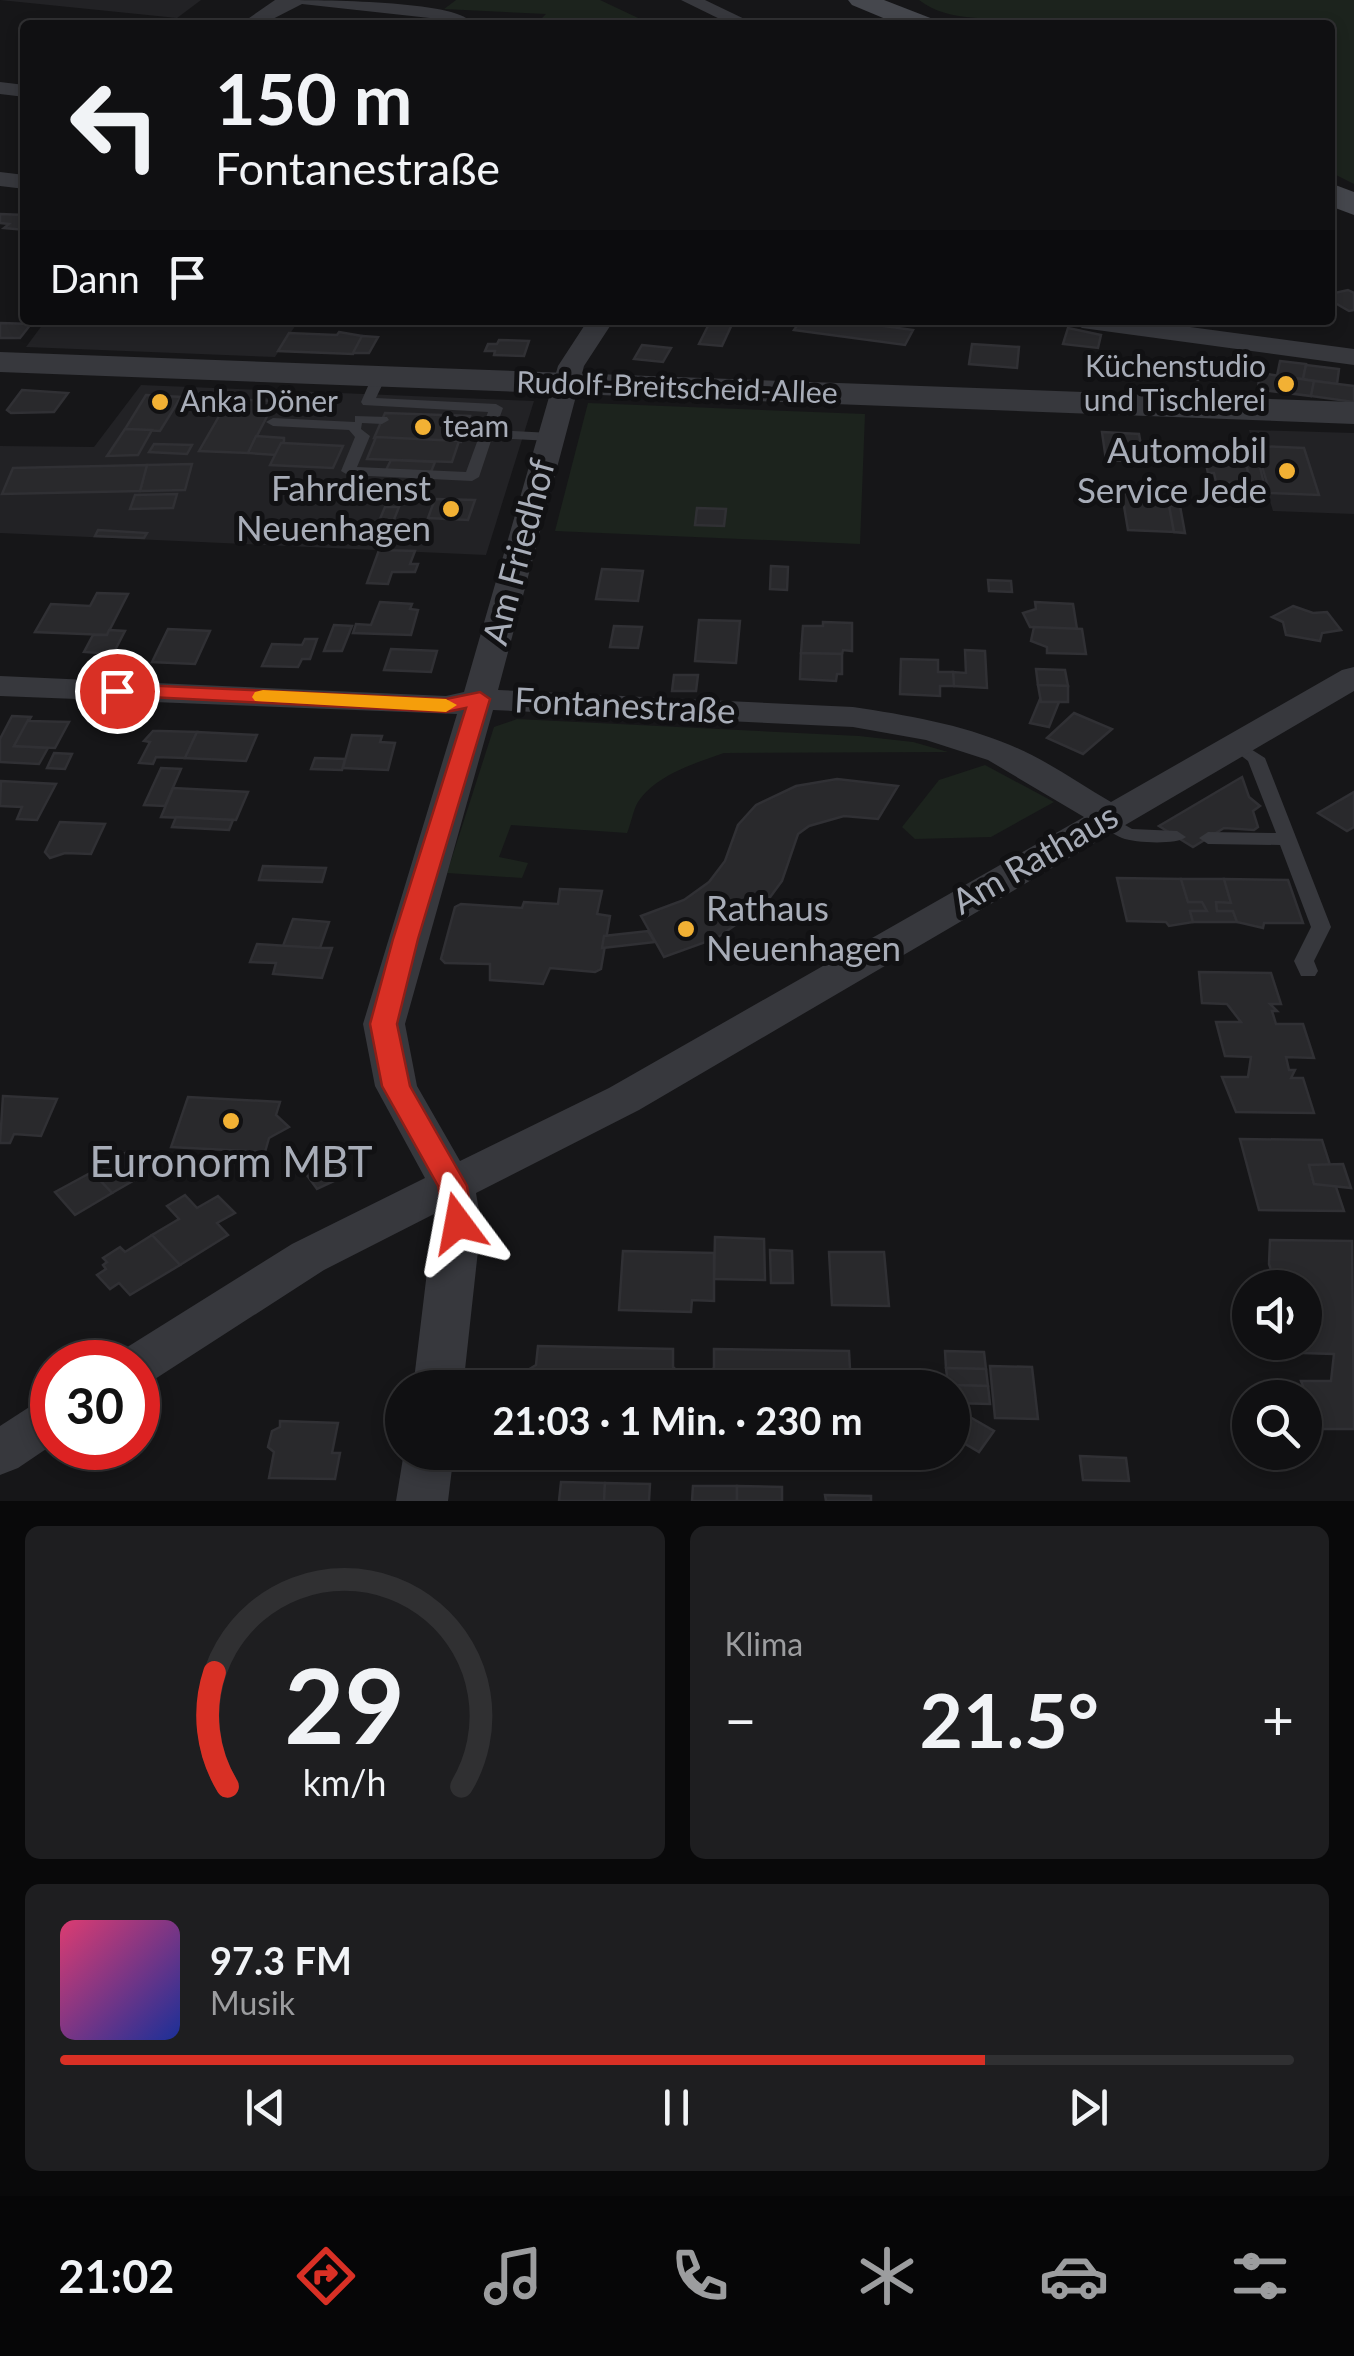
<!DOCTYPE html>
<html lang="de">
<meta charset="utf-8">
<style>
:root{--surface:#101012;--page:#1e1e20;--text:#f1f3f6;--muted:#9c9d9f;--line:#303032;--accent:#d93025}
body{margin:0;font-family:Lato,sans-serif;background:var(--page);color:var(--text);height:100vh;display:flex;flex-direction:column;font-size:38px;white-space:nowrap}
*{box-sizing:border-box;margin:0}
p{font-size:32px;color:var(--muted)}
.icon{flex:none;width:55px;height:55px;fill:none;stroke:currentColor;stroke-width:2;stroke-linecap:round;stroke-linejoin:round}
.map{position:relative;height:1501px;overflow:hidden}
.panel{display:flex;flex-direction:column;gap:25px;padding:25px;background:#09090a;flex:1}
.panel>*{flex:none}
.guide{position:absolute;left:20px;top:20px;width:1315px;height:305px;border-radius:10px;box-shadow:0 5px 15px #0003,0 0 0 2px var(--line);background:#101012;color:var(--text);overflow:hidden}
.fabs{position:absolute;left:1232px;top:1270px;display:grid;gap:20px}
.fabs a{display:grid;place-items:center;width:90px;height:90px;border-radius:50%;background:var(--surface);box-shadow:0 5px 15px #0003,0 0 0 2px var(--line);font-size:50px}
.speed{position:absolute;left:30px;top:1340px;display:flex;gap:20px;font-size:50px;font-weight:700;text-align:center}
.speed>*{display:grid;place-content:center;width:130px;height:130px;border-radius:50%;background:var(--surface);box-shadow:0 5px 15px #0003,0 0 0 2px var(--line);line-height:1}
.speed .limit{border:15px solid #d22;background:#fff;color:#111}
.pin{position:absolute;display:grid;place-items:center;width:85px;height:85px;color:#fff;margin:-42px;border:5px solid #fff;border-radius:50%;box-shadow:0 2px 10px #0007}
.me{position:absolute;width:110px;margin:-55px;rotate:347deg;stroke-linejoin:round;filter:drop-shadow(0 0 8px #0008)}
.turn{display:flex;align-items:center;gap:35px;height:210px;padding:0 30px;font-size:45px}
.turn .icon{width:130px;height:130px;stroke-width:2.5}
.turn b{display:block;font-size:70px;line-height:85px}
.then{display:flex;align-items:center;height:95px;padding:0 30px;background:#0003;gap:20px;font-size:38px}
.big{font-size:75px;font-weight:700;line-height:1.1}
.panel .card{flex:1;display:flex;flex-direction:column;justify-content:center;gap:15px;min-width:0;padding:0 35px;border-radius:15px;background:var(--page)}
.panel .dial{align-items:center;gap:0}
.dial svg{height:260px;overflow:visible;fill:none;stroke:var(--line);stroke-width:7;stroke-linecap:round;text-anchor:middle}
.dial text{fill:var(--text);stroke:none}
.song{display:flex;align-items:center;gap:30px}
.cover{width:120px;height:120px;border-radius:15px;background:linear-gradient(135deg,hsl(340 70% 55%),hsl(230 70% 35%))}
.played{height:10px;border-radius:5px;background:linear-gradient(90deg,var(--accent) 75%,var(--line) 75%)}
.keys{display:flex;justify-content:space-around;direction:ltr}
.heat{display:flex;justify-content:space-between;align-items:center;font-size:55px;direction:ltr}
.panel .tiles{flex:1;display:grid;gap:25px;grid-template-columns:1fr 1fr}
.card:last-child{grid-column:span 2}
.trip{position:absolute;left:385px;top:1370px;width:585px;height:100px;border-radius:50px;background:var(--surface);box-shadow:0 5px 15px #0003,0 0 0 2px var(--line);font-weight:700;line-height:100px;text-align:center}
.tabs{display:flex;height:160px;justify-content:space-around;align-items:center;background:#060607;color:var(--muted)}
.tabs .icon{width:70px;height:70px}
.tabs .selected{color:var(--accent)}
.tabs b{font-size:45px;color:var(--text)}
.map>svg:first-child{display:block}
.built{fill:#222225}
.green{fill:#1c231d}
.building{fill:#29292c;stroke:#303034;stroke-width:2.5}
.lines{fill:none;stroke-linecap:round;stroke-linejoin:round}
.service{fill:#37383d;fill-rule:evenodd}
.minor{fill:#37383d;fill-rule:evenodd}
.tertiary{fill:#37383d;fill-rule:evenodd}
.secondary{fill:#45474d;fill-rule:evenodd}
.route{fill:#d93025;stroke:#8d1f18;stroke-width:2.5}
.slow{fill:#f59e0b}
.poi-dot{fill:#f2b134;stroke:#111113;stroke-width:4}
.labels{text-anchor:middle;stroke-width:10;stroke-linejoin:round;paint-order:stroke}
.far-poi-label{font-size:30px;fill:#a8adb8;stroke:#111113;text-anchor:start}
.far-street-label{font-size:30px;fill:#a8adb8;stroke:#111113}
.poi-label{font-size:35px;fill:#a8adb8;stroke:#111113;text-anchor:end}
.street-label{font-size:35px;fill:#a8adb8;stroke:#111113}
.near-poi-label{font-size:42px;fill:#a8adb8;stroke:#111113}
</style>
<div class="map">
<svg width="1354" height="1501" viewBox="0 0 1354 1501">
<rect width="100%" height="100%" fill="#161618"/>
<g class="built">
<polygon points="0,0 201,0 177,18"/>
<polygon points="46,320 299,320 275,357 26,347"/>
<polygon points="141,385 534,401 486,555 0,533 0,446 94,447"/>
<polygon points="1249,430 1354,433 1354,514 1273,511"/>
</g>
<g class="green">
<polygon points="456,0 600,0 653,25 535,25 546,14 444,9"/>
<path d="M919 0H1354V184L1330 172V25H1020C985 13 953 25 919 0Z"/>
<polygon points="588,403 865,414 860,544 555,531"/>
<path d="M517 719 859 736 913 742 948 752 724 753C695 763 656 775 638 802 633 810 631 824 627 833L511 825 499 857 528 863 522 878 447 873 494 727Z"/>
<polygon points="985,765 1054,802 991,837 915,839 902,827 939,780"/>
</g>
<g class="building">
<polygon points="0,214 25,215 25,230 4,228 9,224 0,223"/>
<polygon points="1348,290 1354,293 1354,310 1349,311 1330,300 1330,294"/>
<polygon points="711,320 734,320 722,346 699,344"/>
<polygon points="801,320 840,320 913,330 905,345 794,330"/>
<polygon points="0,323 31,324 20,338 0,338"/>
<polygon points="1068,328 1101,335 1098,348 1063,344"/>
<polygon points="339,332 362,336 353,354 278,351 289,333 337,335"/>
<polygon points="362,336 378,337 369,353 353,353"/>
<polygon points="499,340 529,341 524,356 494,355 495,351 485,351 488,344 497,344"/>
<polygon points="972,344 1019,347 1017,368 969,364"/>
<polygon points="642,345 671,348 663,362 634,359"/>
<polygon points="1149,361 1197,365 1198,380 1150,377"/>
<polygon points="1280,361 1306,364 1303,379 1277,376"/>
<polygon points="1306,365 1339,369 1337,384 1303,379"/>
<polygon points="1260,373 1314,381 1311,396 1263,390 1258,387"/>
<polygon points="1314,381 1354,386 1354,402 1311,396"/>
<polygon points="22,390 68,393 54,412 11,413 7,410"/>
<polygon points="146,395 181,397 160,431 125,429"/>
<polygon points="229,399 275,401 248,453 199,451"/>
<polygon points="385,413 470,416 461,442 374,438"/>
<polygon points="125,429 152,430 138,455 107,456"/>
<polygon points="1102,432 1139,434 1144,462 1106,460"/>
<polygon points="256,436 284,438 284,441 276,455 248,453"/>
<polygon points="376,437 459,441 452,462 367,459"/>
<polygon points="281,443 283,443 343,446 333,468 270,465"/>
<polygon points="154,444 192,445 187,454 149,452"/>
<polygon points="1256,446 1304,448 1319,495 1270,493"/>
<polygon points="391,460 435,462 431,472 386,470"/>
<polygon points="1205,460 1245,462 1252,484 1216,482 1214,473 1208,473"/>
<polygon points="1245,462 1259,463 1264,484 1252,484"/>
<polygon points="192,464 185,490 140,491 147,465"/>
<polygon points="147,465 140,491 2,494 13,468"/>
<polygon points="1118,493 1151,495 1153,504 1169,505 1174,532 1128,530 1124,506 1119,505"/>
<polygon points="177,494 173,508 130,509 135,495"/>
<polygon points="435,499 475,500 468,520 428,518"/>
<polygon points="1169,505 1180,506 1185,533 1174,532"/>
<polygon points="385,507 399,507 391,527 377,526"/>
<polygon points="697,508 726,509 724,526 695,525"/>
<polygon points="98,530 147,533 144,538 95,536"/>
<polygon points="379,550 415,551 410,564 418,564 415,572 392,572 388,584 367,583"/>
<polygon points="771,566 788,567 787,590 770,589"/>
<polygon points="602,569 643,571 638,601 596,599"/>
<polygon points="988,580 1011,581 1012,592 989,591"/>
<polygon points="97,593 128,594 107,635 35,632 51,604 90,606"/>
<polygon points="380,602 412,604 410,609 418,610 411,635 353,633 356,624 371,625"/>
<polygon points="1035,602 1073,604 1077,629 1030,627 1023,613 1036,609"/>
<polygon points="1293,606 1313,613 1327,612 1341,630 1322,633 1320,641 1286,635 1283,622 1272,617"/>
<polygon points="699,620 740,621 736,663 695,661"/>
<polygon points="823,622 852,623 852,651 843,650 842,654 801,653 803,626 823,626"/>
<polygon points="334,625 352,626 342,651 324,651"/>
<polygon points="614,626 642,627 638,648 610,647"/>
<polygon points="1034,627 1082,629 1086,654 1047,653 1047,647 1031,641"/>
<polygon points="168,629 210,631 195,664 152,662"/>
<polygon points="109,630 125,631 113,654 84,652 93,635 107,635"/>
<polygon points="305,639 317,639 310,659 302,659 298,667 262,666 272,644 302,645"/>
<polygon points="391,649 437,651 431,672 384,670"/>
<polygon points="965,650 985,651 987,688 954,686 953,672 966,673"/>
<polygon points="801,653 842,654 842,674 837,674 836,681 800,679"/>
<polygon points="901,659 938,660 938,672 953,672 954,686 940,686 940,696 900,694"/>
<polygon points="1036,669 1065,670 1068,686 1038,685"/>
<polygon points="674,675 698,675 696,691 672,691"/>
<polygon points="1038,685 1068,686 1068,702 1041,702"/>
<polygon points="1040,699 1041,702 1059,702 1049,727 1030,723"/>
<polygon points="1074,713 1112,729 1083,754 1047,738"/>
<polygon points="12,716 31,717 14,746 48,748 39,764 0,762 0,739"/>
<polygon points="28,720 29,721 69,722 55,748 14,746"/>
<polygon points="153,731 161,731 197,732 185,758 156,757 153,764 139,763 150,742 144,741"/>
<polygon points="197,732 257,735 246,761 185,758"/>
<polygon points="352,735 382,736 380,742 395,743 388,770 343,768"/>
<polygon points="54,753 72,754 65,769 47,768"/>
<polygon points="315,758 345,759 342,770 311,769"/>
<polygon points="161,768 181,769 165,806 144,805"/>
<polygon points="1242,777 1249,797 1260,806 1253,811 1258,827 1254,830 1224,828 1193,847 1159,826"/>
<polygon points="837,779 898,786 878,819 844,816 809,826 798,834 782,881 765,904 717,938 664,957 641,916 684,900 709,882 725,861 738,825 756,805 796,786"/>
<polygon points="1,781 56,784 37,820 17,819 22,807 0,806"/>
<polygon points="173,788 248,792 236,820 161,817"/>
<polygon points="1354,792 1354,827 1347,831 1318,813"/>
<polygon points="176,817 233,820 229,830 172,827"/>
<polygon points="60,822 105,824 91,854 65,853 50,858 45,852"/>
<polygon points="263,866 326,868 322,882 259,880"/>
<polygon points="1117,878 1181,879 1188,902 1202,902 1207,911 1190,911 1193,922 1169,926 1166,922 1127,921"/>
<polygon points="1181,879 1224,879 1231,903 1216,902 1217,911 1233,911 1237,922 1193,922 1190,911 1207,911 1202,902 1188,902"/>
<polygon points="1224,879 1288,880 1303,923 1264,923 1263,928 1237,922 1233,911 1217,911 1216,902 1231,903"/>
<polygon points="560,889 602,891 597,914 610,916 601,969 595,972 550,968 543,984 490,980 490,964 445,963 441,959 455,907 461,904 522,908 524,902 558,904"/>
<polygon points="293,919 329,922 320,948 283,946"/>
<polygon points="648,931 655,942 602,948 604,936"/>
<polygon points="257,944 320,948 332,948 322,978 273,974 276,963 250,962"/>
<polygon points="1199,972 1271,973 1281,1004 1270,1004 1277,1011 1272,1011 1276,1024 1303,1024 1314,1058 1286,1057 1289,1070 1295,1070 1291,1078 1303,1078 1314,1113 1236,1112 1222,1077 1248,1077 1251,1057 1225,1056 1216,1022 1241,1022 1227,1004 1202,1003"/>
<polygon points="3,1096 57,1099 41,1136 14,1134 10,1143 0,1143"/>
<polygon points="188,1097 280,1102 276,1115 289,1127 269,1138 265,1152 171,1147"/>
<polygon points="1240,1139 1322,1140 1330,1165 1309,1165 1314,1184 1335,1184 1344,1211 1259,1210"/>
<polygon points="125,1153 145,1174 112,1193 92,1172"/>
<polygon points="331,1154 347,1175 317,1189 301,1167"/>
<polygon points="1343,1164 1351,1188 1314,1184 1309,1165"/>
<polygon points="92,1172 112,1193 75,1215 55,1192"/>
<polygon points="185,1195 197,1208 218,1196 235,1213 217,1223 228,1235 180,1265 152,1235 179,1219 167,1206"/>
<polygon points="152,1235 180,1265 130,1295 119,1283 110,1289 97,1275 106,1269 103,1265 107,1262 103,1258 120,1247 125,1252"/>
<polygon points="715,1237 764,1239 765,1280 714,1279"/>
<polygon points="1270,1240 1352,1241 1354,1429 1320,1429 1301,1381 1331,1381 1334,1354 1303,1353 1300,1342 1305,1342 1305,1307 1320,1307 1303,1282 1275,1282 1269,1264"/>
<polygon points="770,1250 792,1251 793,1283 771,1283"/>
<polygon points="623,1251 714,1253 714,1301 692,1300 691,1312 619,1310"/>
<polygon points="829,1252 884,1252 889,1306 832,1305"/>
<polygon points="538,1346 673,1349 673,1367 679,1373 679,1383 672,1388 534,1388 528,1380 528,1370 536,1365"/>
<polygon points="714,1349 849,1351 850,1369 858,1375 859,1385 712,1388 706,1382 707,1373 714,1368"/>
<polygon points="945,1351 984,1352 986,1369 946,1368"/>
<polygon points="990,1366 1032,1367 1038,1419 995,1418"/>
<polygon points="946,1368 986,1369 988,1386 948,1385"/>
<polygon points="948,1385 988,1386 990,1404 952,1403 952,1388"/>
<polygon points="956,1409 994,1431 979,1452 952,1436"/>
<polygon points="280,1421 338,1423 332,1453 340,1453 335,1479 269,1478 274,1452 268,1447 272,1431 280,1427"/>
<polygon points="1080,1456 1126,1458 1129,1481 1083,1480"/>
<polygon points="561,1482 605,1483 604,1501 559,1501"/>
<polygon points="605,1483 650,1484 649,1501 604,1501"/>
<polygon points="693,1486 737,1486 737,1501 692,1501"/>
<polygon points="737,1486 782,1487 782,1501 737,1501"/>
<polygon points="825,1495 871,1496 871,1501 826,1501"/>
</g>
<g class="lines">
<g class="service">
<polygon points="379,373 386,377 376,398 496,404 503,408 495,430 551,433 558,437 551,441 492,438 479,477 472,481 348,475 341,471 355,437 349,430 273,426 266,422 273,418 355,422 355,416 387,417 389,420 382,424 362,423 361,429 370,436 357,467 466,472 488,412 363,405 361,402 372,377"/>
<polygon points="1235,739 1265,758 1331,927 1314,961 1318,971 1315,976 1301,976 1294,961 1311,927 1280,845 1208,844 1199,838 1208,832 1276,833 1248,761 1226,744"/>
<path d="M1104 813 1132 829 1177 831 1186 837C1177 845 1135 843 1122 838 1112 834 1102 826 1095 819L1098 815Z"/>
</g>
<g class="minor">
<path d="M275 0C312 0 447 0 469 20L465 25H444L448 20 302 4 261 25H239Z"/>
<polygon points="681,0 705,0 757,25 732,25"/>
<polygon points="0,82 25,85 25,97 0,94"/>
<polygon points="0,172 25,175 25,189 0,186"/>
<path d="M588 320H614L584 366 498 690 853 707C906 715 960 724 1010 745 1045 759 1078 783 1111 802L1342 670 1354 667V691L639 1110 476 1193 481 1223 463 1388H413L434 1214 324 1270 155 1379 138 1385V1362H115L121 1351 292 1244 425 1178 375 1086 363 1024 457 714 0 696V676L446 696 464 692 558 366ZM493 710 853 727 926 740 988 760 1084 817 609 1088 460 1161 417 1086 405 1024Z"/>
<polygon points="1069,320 1138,320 1354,349 1354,365 1082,328"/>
<polygon points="52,1398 52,1445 18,1468 0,1475 0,1426 34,1404"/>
<polygon points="404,1452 454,1452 448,1501 396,1501"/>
</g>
<polygon class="tertiary" points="0,352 1354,402 1354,424 0,372"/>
<g class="secondary">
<polygon points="848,0 884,0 933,19 937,25 900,25 852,5"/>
<polygon points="1330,183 1354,192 1354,215 1330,206"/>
</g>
</g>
<polygon class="route" points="117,684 446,699 480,692 490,699 418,939 397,1024 410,1086 467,1186 473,1223 468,1231 458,1235 447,1231 438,1186 382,1086 370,1024 393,939 466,708 446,712 110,695 106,691 110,686"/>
<polygon class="slow" points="263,690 446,699 457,705 446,712 255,701 252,697 255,692"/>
<g class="poi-dot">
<circle cx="1286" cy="384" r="10"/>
<circle cx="160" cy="402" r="10"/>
<circle cx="423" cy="427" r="10"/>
<circle cx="1287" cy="471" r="10"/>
<circle cx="451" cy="509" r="10"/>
<circle cx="686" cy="929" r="10"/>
<circle cx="231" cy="1121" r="10"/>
</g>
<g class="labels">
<g class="far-poi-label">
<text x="1266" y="377" text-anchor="end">Küchenstudio<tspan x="1266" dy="34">und Tischlerei</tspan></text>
<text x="180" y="412">Anka Döner</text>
<text x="443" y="437">team</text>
</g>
<g class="far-street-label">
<text transform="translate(677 388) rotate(2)" y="10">Rudolf-Breitscheid-Allee</text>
</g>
<g class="poi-label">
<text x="1267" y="463">Automobil<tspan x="1267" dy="40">Service Jede</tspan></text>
<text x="431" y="501">Fahrdienst<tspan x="431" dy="40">Neuenhagen</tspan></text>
<text x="706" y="921" text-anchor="start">Rathaus<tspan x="706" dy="40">Neuenhagen</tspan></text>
</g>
<g class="street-label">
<text transform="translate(519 552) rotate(-75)" y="12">Am Friedhof</text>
<text transform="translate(625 706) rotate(3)" y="12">Fontanestraße</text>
<text transform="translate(1035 859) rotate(-30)" y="12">Am Rathaus</text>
</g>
<g class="near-poi-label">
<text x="231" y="1177">Euronorm MBT</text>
</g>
</g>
</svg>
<div class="fabs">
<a><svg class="icon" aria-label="sound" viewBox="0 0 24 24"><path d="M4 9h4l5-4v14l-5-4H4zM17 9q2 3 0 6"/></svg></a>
<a><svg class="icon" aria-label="search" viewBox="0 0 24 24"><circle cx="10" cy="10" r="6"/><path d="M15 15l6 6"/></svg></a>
</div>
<div class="speed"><div class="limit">30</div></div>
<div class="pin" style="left:117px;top:691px;background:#d93025"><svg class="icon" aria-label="arrive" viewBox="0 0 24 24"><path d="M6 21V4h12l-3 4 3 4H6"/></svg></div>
<svg class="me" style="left:458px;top:1223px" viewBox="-20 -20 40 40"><path d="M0-17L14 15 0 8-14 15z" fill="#d93025" stroke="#fff" stroke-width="4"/></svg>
<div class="trip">21:03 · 1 Min. · 230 m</div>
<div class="guide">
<div class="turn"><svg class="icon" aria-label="left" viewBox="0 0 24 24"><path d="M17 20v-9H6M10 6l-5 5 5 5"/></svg><div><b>150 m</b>Fontanestraße</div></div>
<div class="then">Dann<svg class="icon" aria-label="arrive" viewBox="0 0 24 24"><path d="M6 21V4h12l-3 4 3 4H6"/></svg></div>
</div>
</div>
<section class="panel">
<div class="tiles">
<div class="card dial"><svg viewBox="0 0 100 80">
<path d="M14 69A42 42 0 1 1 86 69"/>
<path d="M14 69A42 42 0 0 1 10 34" stroke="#d93025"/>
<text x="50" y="56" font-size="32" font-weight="700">29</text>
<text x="50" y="72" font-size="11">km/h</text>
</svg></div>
<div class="card"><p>Klima</p>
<div class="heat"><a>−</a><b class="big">21.5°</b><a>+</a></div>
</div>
<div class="card">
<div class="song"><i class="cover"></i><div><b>97.3 FM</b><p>Musik</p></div></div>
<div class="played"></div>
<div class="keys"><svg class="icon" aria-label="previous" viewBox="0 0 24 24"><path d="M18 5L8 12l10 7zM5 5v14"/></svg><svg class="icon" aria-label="pause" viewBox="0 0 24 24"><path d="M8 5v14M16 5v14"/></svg><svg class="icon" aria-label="next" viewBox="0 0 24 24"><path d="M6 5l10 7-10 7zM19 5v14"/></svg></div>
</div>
</div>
</section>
<nav class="tabs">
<b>21:02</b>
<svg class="icon selected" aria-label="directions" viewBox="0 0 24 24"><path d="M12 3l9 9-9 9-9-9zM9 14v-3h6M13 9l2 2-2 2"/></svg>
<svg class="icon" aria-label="music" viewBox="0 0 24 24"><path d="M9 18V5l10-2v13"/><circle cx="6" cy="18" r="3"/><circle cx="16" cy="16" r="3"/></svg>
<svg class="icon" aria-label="phone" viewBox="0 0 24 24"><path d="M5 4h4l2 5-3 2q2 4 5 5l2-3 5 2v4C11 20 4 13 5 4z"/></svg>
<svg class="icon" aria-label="climate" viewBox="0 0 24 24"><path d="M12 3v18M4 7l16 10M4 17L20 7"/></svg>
<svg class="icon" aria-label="car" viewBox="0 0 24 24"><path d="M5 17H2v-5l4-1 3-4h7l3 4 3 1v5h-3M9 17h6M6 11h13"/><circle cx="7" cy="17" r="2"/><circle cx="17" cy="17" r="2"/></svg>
<svg class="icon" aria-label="filters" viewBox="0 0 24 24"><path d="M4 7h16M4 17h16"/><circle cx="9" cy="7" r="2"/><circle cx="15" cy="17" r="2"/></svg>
</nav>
